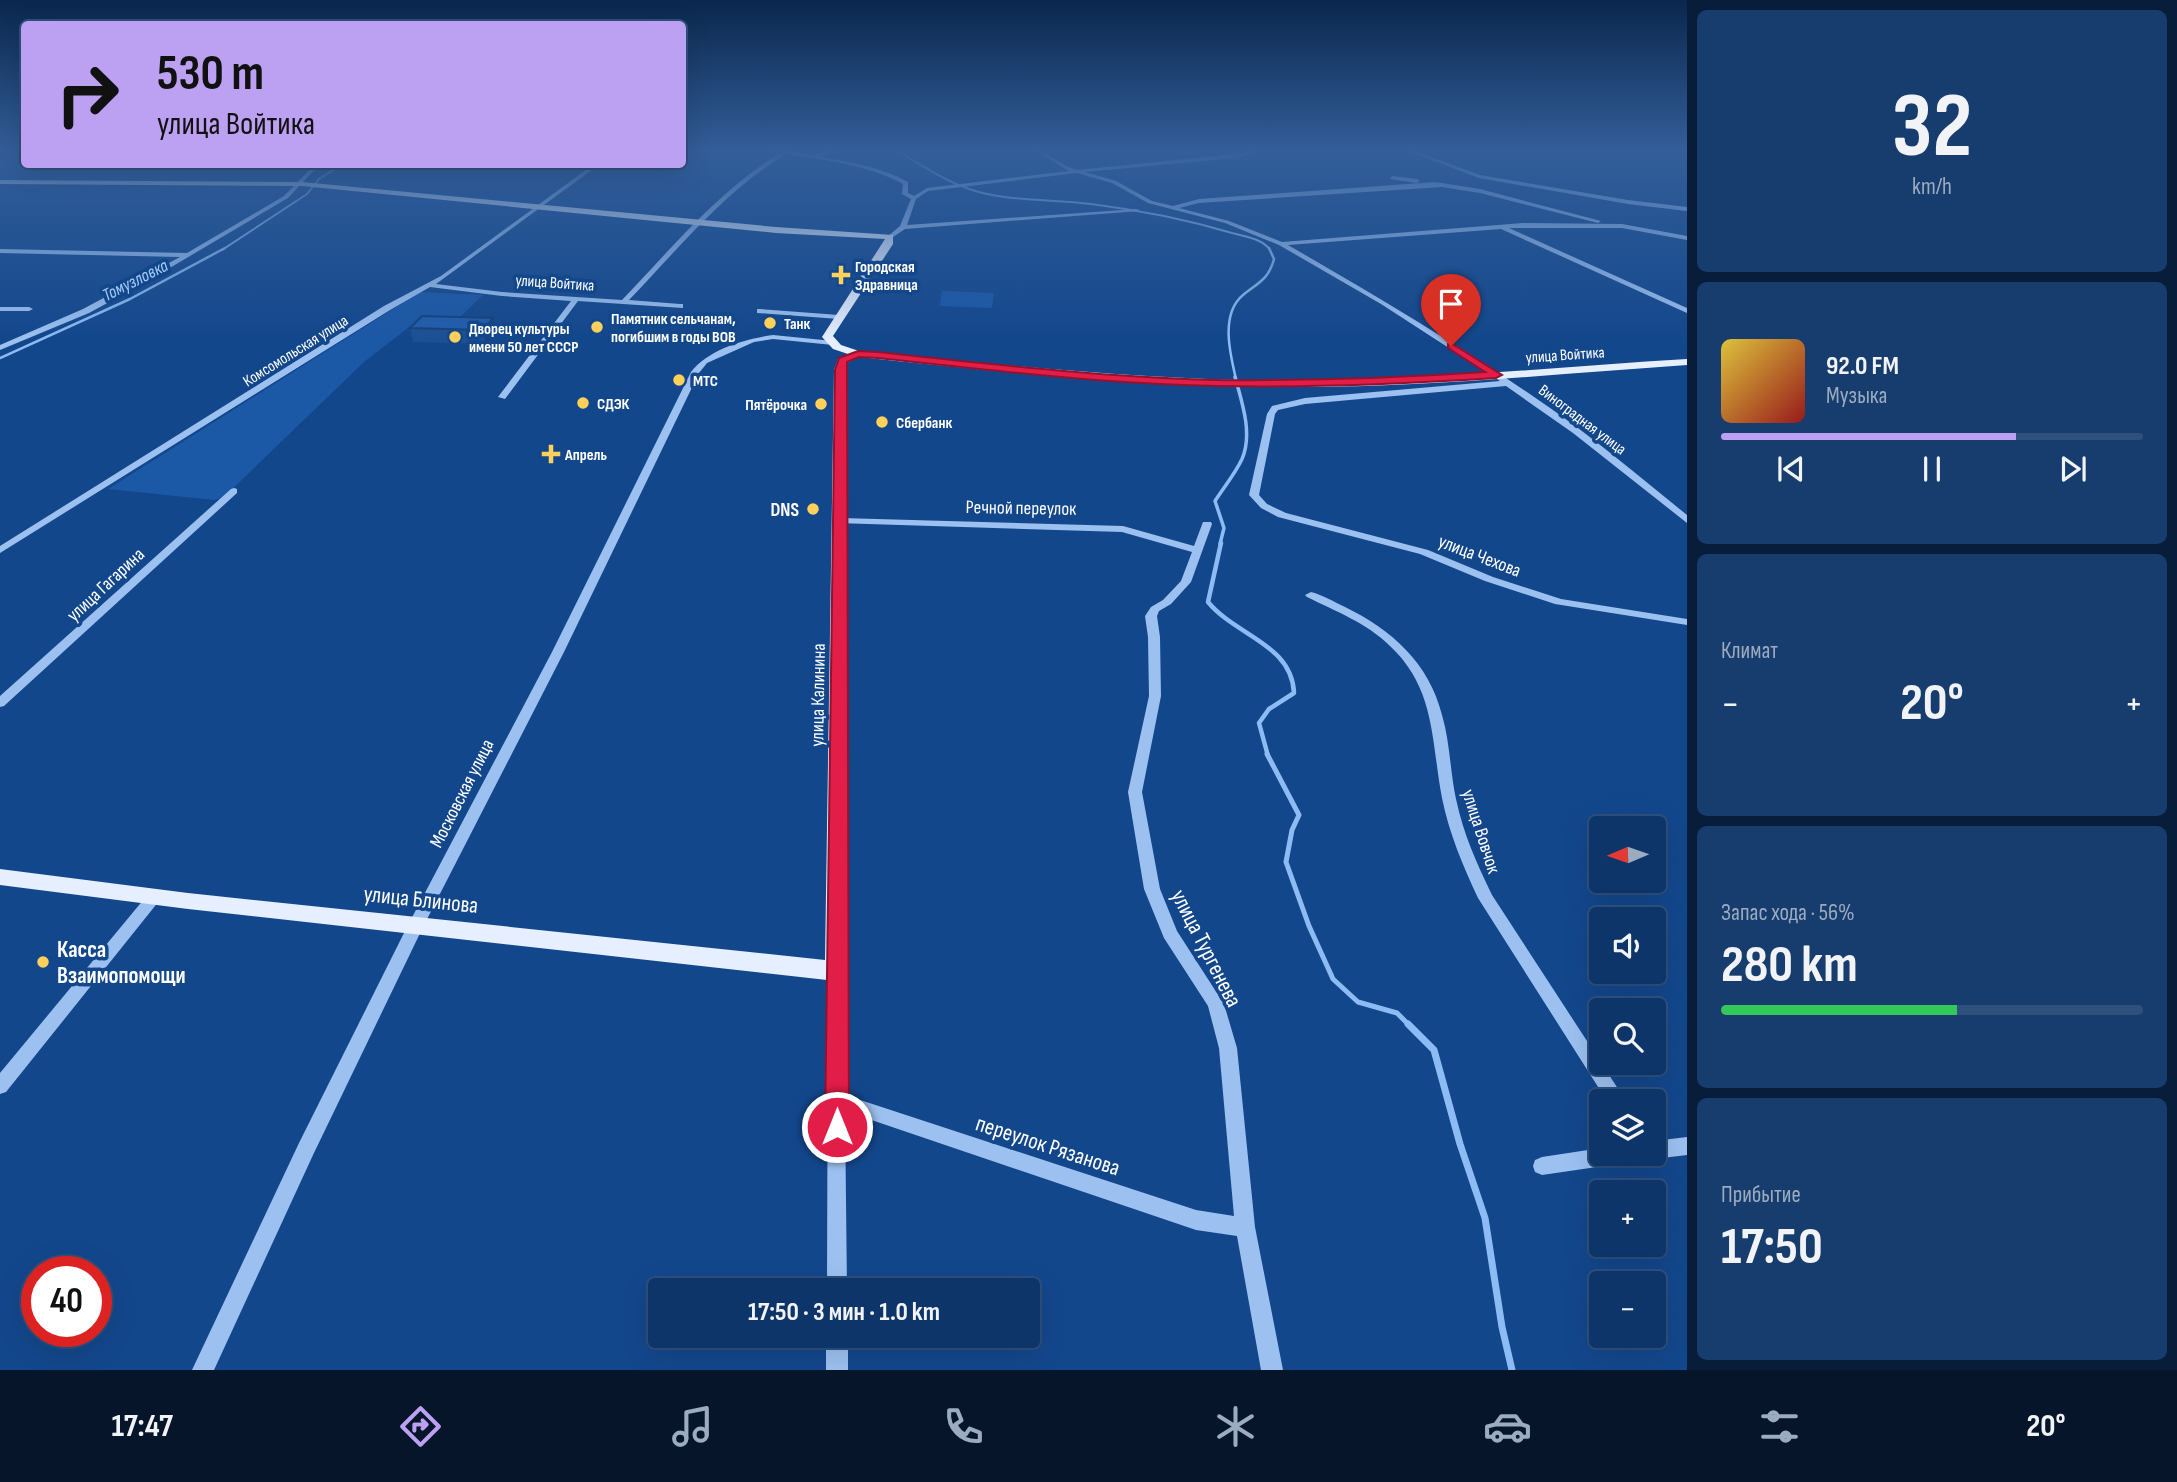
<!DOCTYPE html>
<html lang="ru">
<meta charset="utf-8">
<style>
:root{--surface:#0e3569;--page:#173d6f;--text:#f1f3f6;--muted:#9babc0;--line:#2e507d;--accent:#bca0f2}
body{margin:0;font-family:"Sofia Sans Condensed",sans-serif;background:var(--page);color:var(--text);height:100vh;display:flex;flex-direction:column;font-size:26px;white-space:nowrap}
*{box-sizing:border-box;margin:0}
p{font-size:23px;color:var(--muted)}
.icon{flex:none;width:38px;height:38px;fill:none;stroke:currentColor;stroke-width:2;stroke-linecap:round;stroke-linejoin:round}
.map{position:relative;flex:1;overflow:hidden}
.panel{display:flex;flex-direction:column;gap:10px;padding:10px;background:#081d3a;width:490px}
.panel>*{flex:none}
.hud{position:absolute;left:21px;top:21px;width:665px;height:147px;border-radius:7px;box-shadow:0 7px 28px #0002,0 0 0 2px var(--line);background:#bca0f2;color:#111;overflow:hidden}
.needle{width:46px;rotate:268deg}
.buttons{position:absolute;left:1589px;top:816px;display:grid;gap:14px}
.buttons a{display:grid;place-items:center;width:77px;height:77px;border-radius:7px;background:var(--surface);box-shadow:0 7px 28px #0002,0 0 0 2px var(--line);font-size:35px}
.speed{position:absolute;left:21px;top:1256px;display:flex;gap:14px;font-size:35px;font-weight:700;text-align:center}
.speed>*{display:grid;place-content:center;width:91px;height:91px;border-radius:50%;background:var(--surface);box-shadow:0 7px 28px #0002,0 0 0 2px var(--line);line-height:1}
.speed .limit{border:10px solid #d22;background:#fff;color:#111}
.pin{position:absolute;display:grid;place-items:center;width:60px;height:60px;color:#fff;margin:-72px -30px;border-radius:50% 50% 50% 0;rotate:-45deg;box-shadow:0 0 7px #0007}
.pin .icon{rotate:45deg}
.me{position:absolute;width:77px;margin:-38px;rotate:0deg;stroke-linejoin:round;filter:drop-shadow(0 0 5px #0008)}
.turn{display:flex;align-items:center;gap:24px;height:147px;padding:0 21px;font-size:32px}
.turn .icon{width:91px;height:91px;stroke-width:2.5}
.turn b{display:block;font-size:49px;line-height:60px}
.big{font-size:52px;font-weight:700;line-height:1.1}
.panel .tile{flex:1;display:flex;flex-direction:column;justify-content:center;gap:10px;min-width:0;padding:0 24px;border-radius:10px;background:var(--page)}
.panel .dial{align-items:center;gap:0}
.dial b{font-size:91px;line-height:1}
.song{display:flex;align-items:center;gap:21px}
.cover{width:84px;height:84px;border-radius:10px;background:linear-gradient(135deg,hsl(50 70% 55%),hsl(0 70% 35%))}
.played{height:7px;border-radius:4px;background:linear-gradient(90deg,var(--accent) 70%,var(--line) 70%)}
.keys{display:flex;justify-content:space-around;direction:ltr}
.heat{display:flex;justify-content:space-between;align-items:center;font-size:38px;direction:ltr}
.charge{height:10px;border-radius:5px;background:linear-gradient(90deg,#34c759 56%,var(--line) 0)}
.trip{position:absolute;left:648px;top:1278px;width:392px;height:70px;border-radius:7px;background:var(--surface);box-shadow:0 7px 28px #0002,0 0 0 2px var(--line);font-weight:700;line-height:70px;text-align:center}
.tabs{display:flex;height:112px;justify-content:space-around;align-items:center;background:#06152a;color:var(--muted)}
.tabs .icon{width:49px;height:49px}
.tabs .on{color:var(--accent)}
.tabs b{font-size:32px;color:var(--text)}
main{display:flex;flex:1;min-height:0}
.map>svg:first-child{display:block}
.green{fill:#1b58a6}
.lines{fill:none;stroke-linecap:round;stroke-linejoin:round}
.stream-far5{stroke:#8dbcf4;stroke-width:2}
.stream-far4{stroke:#8dbcf4;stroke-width:2.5}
.stream-far3{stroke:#8dbcf4;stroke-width:3.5}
.stream-far2{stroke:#8dbcf4;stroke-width:4.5}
.stream-far1{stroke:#8dbcf4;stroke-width:5}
.stream{stroke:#8dbcf4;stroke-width:7}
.minor{fill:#9cc1f1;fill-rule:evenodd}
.major{fill:#e5efff;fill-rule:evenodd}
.wall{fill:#1c5094}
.shaded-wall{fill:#174178}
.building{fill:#215dac;stroke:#174178;stroke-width:2}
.route{fill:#e11d48;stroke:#92132f;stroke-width:2}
.poi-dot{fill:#ffd15b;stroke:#13478c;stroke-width:2.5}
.labels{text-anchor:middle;stroke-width:7;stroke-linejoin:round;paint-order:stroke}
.far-poi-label{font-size:16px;font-weight:bold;fill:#fff;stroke:#13478c;text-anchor:start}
.far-street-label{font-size:16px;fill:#fff;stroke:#13478c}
.far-water-label{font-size:18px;font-style:italic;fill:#a7cbf8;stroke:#13478c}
.street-label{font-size:19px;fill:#fff;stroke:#13478c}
.poi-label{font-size:19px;font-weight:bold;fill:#fff;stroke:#13478c;text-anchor:end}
.near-street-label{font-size:23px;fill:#fff;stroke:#13478c}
.near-poi-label{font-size:23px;font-weight:bold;fill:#fff;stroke:#13478c;text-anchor:start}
</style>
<main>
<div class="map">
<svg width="1687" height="1370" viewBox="0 0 1687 1370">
<rect width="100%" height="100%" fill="#13478c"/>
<g class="green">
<polygon points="942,291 994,293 992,308 940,306"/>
<polygon points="420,292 483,295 455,322 417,321 364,362 224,497 214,500 108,489"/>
</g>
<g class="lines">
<g class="stream-far5">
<path d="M901 148 903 154C924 167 946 181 969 189 1007 202 1051 199 1091 204 1139 210 1185 219 1232 233 1244 236 1263 239 1270 250"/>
<polyline points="222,250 307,194 319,179 343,164"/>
</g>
<g class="stream-far4">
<polyline points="0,358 130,299 225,248"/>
<path d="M1236 379C1230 354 1220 314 1243 295 1258 283 1269 279 1274 259L1269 248"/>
</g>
<path class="stream-far3" d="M1220 544 1224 528 1215 501C1224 487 1235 474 1242 459 1253 434 1242 402 1235 377"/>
<path class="stream-far2" d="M1221 543 1208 602C1236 636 1292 644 1294 693L1269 709 1259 723 1268 756"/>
<polyline class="stream-far1" points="1267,754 1299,815 1292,830 1286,862 1309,926 1333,979 1358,1002 1397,1013 1410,1026"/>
<polyline class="stream" points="1408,1024 1434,1050 1460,1144 1485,1218 1502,1327 1512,1370"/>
<g class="minor">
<path d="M757 148H769L815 155 835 148H841L821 157C850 162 881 167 908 182V193L914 196 927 188 1069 171 1031 148H1036L1070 168 1077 170 1234 154 1247 152 1244 148H1249L1253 151 1251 154 1234 158 1085 172 1116 181 1152 201 1173 206 1199 199 1435 182 1480 189 1601 221 1598 223 1480 193 1442 187 1199 203 1179 208 1229 221 1282 242 1523 223 1622 224 1687 236V240L1622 228H1509L1687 308V313L1501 229 1288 245C1387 302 1486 361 1578 428 1615 456 1651 486 1687 515V523L1573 433 1506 386 1305 404 1278 410 1275 414 1259 495 1267 504 1286 513 1428 550 1493 577 1561 599 1687 619V625L1555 604 1485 581 1420 554 1278 517 1261 508 1249 495 1267 414 1272 406 1305 398 1500 381 1381 304 1279 245 1225 223 1148 203 1112 183 1077 173 928 191 916 199 907 225 1137 209 1140 211 905 229 890 239 887 237 900 226 911 199 902 194 903 184C869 165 825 160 786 154 725 191 678 249 629 300L680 304H683V308L578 301 505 399 498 397 571 301 502 296 430 287 390 310 0 553V546L384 306 441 276 594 164H600L436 284 502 292 622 300C671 249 719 190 780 153Z"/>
<polygon points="1400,148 1407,148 1480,175 1628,200 1687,207 1687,211 1628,204 1479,178"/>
<polygon points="315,164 320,164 288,198 146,282 89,313 0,350 0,345 83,309 180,257 0,253 0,249 187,253 284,196"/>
<polygon points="1392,176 1417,179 1420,181 1417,183 1390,179"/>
<polygon points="0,307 29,307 33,309 29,311 0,311"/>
<polygon points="760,309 839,315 843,317 839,319 757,313 757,309"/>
<path d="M773 335 833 341 837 343 833 345 773 339 754 342 707 363 699 373 564 652 424 925 313 1155 214 1370H192L299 1143 408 925 552 652 691 372C709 349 745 339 773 335Z"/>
<polygon points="234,488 237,489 237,493 4,706 0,707 0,696 231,489"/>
<polygon points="841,518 1123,526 1194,546 1203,522 1211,522 1212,524 1191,582 1171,604 1159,611 1157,616 1160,637 1161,696 1142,792 1160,889 1177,931 1224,1004 1237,1048 1255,1227 1283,1370 1261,1370 1237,1236 1196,1230 845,1111 847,1290 827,1290 828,971 830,966 836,964 842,966 844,971 845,1095 1196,1210 1234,1216 1219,1048 1208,1006 1164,938 1144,889 1128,792 1149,696 1148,637 1145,616 1151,607 1163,600 1181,581 1192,552 1122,532 837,523 836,521"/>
<path d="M1311 592C1323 595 1334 602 1345 607 1392 630 1429 663 1442 715 1450 742 1450 771 1456 799 1463 833 1477 864 1492 895L1626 1101H1607L1478 898C1463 866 1449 833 1442 798 1431 741 1436 689 1390 646 1367 623 1335 611 1307 597L1305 595Z"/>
<polygon points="154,891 159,893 162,897 159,901 6,1092 0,1094 0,1073 149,893"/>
<polygon points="1687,1137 1687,1155 1654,1159 1647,1156 1646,1153 1654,1153 1654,1141"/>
<polygon points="1601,1148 1601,1153 1640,1153 1638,1159 1631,1162 1542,1175 1535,1172 1533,1166 1535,1160 1542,1157"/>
<rect x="826" y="1335" width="22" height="35"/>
</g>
<path class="major" d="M0 180 302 182 776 227 893 235V244L833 336 841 345 859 351C1002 365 1143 380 1286 381 1420 381 1554 367 1687 359V365C1554 374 1420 388 1286 387 1143 387 1002 372 859 357L847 363 846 370 848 971 844 978 836 981 188 909 0 885V869L188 893 825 960 834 370 838 359 848 354 833 349 822 337 885 239 776 233 302 186 0 184Z"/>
</g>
<polygon class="wall" points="422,316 496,332 486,344 413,342 410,328"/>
<polygon class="shaded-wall" points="493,318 496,332 486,344 483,330"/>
<polygon class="building" points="422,316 493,318 483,330 410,328"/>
<linearGradient id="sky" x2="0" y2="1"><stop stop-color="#0a274d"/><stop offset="0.44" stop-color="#335e99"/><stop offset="1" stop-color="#335e99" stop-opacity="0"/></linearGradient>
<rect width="1687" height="340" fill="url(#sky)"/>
<path class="route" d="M1451 343 1502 375 1496 378C1403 384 1310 388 1216 386 1103 384 990 370 878 358L859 357 847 362 849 1127 845 1135 837 1138 828 1135 825 1127 835 370 839 358 858 351 878 352C990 364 1102 377 1216 380 1306 381 1395 378 1485 372L1448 348V344Z"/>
<g class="poi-dot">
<path d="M837.5 264.5h7v7h7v7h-7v7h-7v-7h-7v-7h7z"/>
<circle cx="770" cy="323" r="7"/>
<circle cx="597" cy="327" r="7"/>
<circle cx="455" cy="337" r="7"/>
<circle cx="679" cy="380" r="7"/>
<circle cx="583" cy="403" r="7"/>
<circle cx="821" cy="404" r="7"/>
<circle cx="882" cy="422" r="7"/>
<path d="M547.5 443.5h7v7h7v7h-7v7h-7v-7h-7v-7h7z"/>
<circle cx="813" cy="509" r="7"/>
<circle cx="43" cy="962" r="7"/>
</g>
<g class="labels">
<g class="far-poi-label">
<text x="855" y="272">Городская<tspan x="855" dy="18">Здравница</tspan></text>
<text x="611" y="324">Памятник сельчанам,<tspan x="611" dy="18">погибшим в годы ВОВ</tspan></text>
<text x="784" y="329">Танк</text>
<text x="469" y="334">Дворец культуры<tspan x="469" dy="18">имени 50 лет СССР</tspan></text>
<text x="693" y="386">МТС</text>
<text x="597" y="409">СДЭК</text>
<text x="807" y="410" text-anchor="end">Пятёрочка</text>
<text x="896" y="428">Сбербанк</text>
<text x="565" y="460">Апрель</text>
</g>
<g class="far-street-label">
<text transform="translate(555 282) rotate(4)" y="6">улица Войтика</text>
<text transform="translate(295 350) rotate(-32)" y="6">Комсомольская улица</text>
<text transform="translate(1565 354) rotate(-4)" y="6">улица Войтика</text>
<text transform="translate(1583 419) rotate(37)" y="6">Виноградная улица</text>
</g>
<g class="far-water-label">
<text transform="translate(135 280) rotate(-27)" y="6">Томузловка</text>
</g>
<g class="street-label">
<text transform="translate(1021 507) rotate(1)" y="7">Речной переулок</text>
<text transform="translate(1480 555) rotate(21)" y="7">улица Чехова</text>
<text transform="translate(105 584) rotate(-43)" y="7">улица Гагарина</text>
<text transform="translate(817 695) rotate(-89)" y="7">улица Калинина</text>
<text transform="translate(461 793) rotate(-63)" y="7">Московская улица</text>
<text transform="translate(1482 831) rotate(72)" y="7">улица Вовчок</text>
</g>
<g class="poi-label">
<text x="799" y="516">DNS</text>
</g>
<g class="near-street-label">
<text transform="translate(421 899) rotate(6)" y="8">улица Блинова</text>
<text transform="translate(1207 948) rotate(63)" y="8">улица Тургенева</text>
<text transform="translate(1048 1145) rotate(18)" y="8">переулок Рязанова</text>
</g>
<g class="near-poi-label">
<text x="57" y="957">Касса<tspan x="57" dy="26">Взаимопомощи</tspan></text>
</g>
</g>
</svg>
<div class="buttons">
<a><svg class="needle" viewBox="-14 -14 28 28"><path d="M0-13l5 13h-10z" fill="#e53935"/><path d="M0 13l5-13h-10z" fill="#9babc0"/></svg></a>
<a><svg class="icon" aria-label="sound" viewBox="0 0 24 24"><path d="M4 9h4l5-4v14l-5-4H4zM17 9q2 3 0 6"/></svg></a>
<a><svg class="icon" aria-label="search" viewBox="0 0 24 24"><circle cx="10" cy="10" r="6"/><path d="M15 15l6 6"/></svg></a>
<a><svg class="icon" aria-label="layers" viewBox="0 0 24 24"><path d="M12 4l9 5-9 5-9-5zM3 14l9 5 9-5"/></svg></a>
<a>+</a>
<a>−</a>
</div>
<div class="speed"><div class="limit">40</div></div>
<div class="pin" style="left:1451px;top:346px;background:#d93025"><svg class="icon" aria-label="arrive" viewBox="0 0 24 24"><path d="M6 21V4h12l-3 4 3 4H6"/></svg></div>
<svg class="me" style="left:837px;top:1127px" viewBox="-20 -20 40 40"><circle r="17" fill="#e11d48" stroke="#fff" stroke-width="3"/><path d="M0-11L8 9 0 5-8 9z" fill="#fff"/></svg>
<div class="trip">17:50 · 3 мин · 1.0 km</div>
<div class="hud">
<div class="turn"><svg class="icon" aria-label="right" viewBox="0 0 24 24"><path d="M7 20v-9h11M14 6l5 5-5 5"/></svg><div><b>530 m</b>улица Войтика</div></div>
</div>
</div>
<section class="panel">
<div class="tile dial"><b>32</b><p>km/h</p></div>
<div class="tile">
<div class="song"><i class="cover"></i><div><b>92.0 FM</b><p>Музыка</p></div></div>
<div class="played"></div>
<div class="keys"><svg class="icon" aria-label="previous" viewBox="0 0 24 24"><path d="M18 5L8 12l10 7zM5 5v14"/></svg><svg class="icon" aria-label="pause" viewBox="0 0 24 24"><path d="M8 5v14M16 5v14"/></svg><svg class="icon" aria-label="next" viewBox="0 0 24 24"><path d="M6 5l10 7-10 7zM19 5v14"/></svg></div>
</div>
<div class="tile"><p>Климат</p>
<div class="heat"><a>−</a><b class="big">20°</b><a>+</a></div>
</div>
<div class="tile"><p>Запас хода · 56%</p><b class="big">280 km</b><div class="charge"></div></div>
<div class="tile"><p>Прибытие</p><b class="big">17:50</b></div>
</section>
</main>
<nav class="tabs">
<b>17:47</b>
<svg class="icon on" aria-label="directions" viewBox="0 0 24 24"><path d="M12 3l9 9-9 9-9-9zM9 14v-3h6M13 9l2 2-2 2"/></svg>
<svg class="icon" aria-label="music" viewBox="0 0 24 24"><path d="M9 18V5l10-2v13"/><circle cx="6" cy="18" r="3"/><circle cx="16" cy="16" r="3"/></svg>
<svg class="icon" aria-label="phone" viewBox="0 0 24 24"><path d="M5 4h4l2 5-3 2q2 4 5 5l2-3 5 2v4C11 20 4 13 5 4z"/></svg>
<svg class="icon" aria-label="climate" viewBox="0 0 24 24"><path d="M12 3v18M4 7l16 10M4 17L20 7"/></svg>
<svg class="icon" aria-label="car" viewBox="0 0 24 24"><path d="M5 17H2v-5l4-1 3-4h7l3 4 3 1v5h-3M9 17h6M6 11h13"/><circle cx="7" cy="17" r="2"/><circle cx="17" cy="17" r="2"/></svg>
<svg class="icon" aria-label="filters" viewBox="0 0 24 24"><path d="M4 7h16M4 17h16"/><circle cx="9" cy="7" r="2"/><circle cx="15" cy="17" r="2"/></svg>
<b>20°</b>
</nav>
